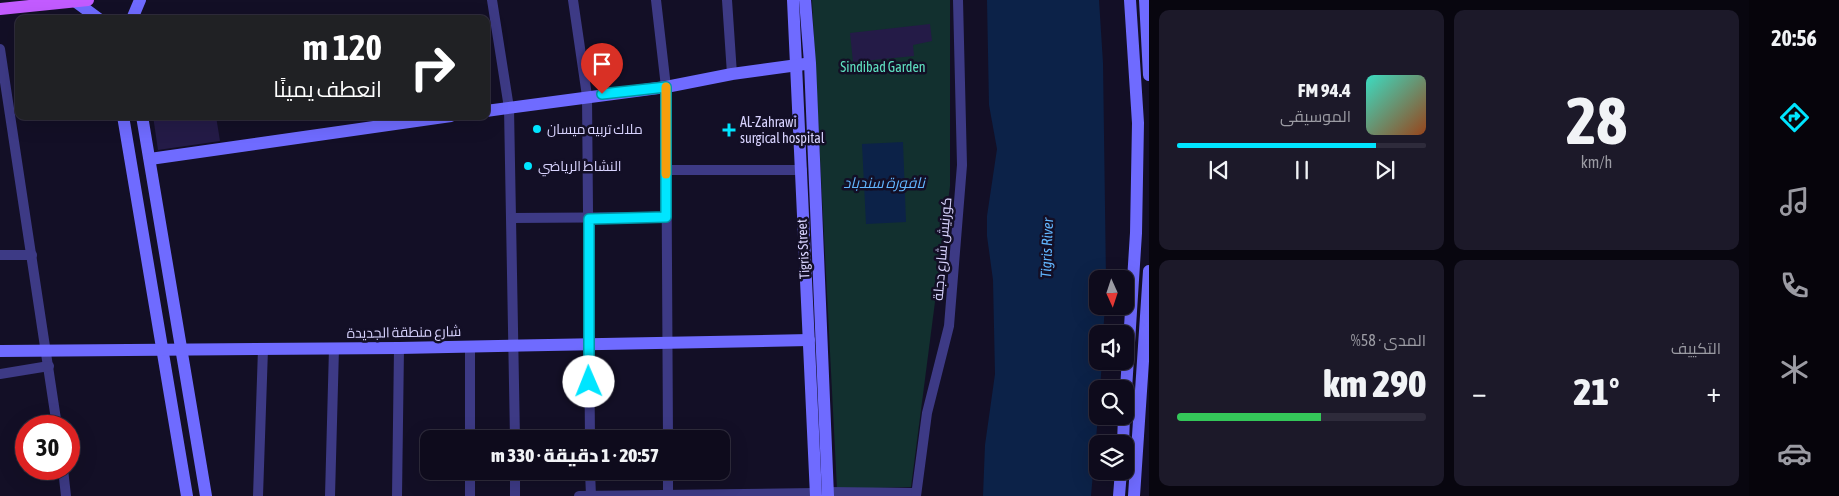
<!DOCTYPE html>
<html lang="ar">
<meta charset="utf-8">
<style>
:root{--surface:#0e0b1c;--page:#1c1929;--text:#f1f3f6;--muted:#9b9ba3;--line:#2e2b3b;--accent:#00e5ff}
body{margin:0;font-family:"Asap Condensed",Cairo,sans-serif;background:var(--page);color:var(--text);direction:rtl;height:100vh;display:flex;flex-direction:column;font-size:19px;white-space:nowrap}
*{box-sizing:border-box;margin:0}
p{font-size:16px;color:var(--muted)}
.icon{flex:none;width:28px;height:28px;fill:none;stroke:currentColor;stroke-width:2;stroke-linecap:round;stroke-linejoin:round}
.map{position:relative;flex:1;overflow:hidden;direction:ltr}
.side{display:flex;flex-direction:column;gap:10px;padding:10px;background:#08060f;width:600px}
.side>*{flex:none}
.top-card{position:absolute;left:15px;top:15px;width:475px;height:105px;border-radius:10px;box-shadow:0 5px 20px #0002,0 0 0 1px var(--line);direction:rtl;background:#202124;color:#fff;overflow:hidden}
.needle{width:32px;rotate:177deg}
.tools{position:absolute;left:1089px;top:270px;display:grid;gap:10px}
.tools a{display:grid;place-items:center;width:45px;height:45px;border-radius:10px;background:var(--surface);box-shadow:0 5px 20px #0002,0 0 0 1px var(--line);font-size:25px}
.speed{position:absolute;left:15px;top:415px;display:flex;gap:10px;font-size:25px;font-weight:700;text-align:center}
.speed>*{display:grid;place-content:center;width:65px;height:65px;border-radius:50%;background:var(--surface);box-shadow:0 5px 20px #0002,0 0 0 1px var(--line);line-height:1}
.speed .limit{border:8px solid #d22;background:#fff;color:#111}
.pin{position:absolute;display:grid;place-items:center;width:42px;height:42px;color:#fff;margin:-51px -21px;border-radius:50% 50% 50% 0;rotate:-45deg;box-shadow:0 0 5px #0007}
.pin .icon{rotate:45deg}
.me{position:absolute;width:55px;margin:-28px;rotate:359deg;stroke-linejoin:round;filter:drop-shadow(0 0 4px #0008)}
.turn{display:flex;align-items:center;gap:18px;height:105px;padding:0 25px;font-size:22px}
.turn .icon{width:65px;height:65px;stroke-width:2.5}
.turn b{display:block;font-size:35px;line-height:42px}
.big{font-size:38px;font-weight:800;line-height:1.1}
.side .widget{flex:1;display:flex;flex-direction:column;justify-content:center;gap:8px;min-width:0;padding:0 18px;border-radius:10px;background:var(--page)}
.side .dial{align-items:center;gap:0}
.dial b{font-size:65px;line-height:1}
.song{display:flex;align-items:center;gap:15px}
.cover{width:60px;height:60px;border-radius:8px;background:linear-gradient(135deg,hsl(170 70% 55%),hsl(20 70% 35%))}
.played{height:5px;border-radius:2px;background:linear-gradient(90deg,var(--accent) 80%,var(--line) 80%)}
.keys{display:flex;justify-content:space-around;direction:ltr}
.heat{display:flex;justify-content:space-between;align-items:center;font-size:28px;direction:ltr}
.charge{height:8px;border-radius:4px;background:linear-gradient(90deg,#34c759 58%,var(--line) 0)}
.side .tiles{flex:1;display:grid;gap:10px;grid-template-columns:repeat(2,1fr)}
.trip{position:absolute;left:420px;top:430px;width:310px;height:50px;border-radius:10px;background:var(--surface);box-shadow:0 5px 20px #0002,0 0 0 1px var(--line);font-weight:800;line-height:50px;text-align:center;direction:rtl}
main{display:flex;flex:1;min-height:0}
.menu{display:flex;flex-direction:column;width:90px;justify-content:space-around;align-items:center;background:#06040b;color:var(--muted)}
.menu .icon{width:35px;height:35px}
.menu .selected{color:var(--accent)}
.menu b{font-size:22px;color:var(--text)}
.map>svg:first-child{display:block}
.green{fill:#12302f}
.water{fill:#0c2248}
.building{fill:#241b47}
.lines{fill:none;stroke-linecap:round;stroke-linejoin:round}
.street{stroke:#3d3a85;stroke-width:10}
.secondary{stroke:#6f6bff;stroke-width:12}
.primary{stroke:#c25bff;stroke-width:12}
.route-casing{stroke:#0095a6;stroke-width:12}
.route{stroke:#00e5ff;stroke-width:9}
.slow{stroke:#f59e0b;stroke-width:9}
.poi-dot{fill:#00e5ff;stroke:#130f26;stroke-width:2}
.labels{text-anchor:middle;stroke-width:5;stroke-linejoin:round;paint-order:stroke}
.park-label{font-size:14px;fill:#5fe0c0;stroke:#130f26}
.poi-label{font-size:14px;fill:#d9d4ff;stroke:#130f26;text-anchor:start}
.street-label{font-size:14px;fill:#d9d4ff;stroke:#130f26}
.water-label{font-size:15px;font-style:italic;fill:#62b6ff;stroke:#130f26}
</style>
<main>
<nav class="menu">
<b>20:56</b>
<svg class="icon selected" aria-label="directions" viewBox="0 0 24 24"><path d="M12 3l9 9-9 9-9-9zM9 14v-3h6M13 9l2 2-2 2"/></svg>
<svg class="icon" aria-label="music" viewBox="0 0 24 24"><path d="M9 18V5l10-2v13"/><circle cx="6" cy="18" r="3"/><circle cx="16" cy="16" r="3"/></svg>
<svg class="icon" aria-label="phone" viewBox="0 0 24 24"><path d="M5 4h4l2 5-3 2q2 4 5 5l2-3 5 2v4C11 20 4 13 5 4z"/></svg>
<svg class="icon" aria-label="climate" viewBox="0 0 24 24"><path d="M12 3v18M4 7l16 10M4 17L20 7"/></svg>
<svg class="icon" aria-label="car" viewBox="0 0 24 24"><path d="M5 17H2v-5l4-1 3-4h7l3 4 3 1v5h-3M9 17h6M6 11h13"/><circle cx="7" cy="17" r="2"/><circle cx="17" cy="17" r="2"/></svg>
</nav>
<section class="side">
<div class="tiles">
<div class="widget dial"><b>28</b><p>km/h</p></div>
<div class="widget">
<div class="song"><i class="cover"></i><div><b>94.4 FM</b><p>الموسيقى</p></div></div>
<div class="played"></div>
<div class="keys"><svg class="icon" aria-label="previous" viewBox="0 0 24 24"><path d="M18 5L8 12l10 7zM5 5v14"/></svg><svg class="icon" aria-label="pause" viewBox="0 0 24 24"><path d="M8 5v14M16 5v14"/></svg><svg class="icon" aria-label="next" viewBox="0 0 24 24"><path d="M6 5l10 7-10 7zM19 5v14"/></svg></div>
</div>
<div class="widget"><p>التكييف</p>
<div class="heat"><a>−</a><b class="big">21°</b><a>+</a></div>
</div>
<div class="widget"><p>المدى · 58%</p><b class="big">290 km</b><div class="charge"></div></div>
</div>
</section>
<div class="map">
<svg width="1149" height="496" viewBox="0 0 1149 496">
<rect width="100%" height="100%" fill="#130f26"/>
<polygon class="green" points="812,0 950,0 950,186 911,487 837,489"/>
<g class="water">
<polygon points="987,0 1099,0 1103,63 1106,279 1098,279 1098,306 1105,306 1103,334 1098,334 1098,361 1102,361 1100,389 1098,389 1098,416 1091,496 983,496 985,445 995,374 993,280 987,236 987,216 997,149 989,105"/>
<polygon points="903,142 906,222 866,224 862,144"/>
</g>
<g class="building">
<polygon points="930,24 932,41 913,45 914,56 853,62 850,33"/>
<polygon points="153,116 216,116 220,141 158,150"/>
</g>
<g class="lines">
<g class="street">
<polyline points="492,0 509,108 515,439"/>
<polyline points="573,0 587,96 590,439"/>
<polyline points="656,0 666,87 668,439"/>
<polyline points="727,0 732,74"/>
<polyline points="0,49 57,426"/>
<polyline points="666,170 802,170"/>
<polyline points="512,218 666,217"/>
<polyline points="0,255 32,255"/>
<polyline points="470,347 470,439"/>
<polyline points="0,374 49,366"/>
<polyline points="63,469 66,496"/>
<polyline points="470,471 470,496"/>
<polyline points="515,471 515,496"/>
<polyline points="590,471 591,496"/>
<polyline points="668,471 668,496"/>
<polyline points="828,492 916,493"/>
<polyline points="258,496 263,349"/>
<polyline points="330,496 334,348"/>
<polyline points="397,496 399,348"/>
<polyline points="579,496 816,493"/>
<polyline points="916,496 927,413 949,326 962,165 958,0"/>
</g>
<g class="secondary">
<polyline points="793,0 816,496"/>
<polyline points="805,0 810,63 828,496"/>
<polyline points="1145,0 1149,75"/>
<polyline points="76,2 99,19"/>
<polyline points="132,19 140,0"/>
<polyline points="486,111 666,87 732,74 805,64"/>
<polyline points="123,116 187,496"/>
<polyline points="142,116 206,496"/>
<polyline points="150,159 451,116"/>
<polyline points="0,351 399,348 809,340"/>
<polyline points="1125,405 1136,233 1138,123 1130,0"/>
<polyline points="1123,444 1124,416"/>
<polyline points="1119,496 1121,471"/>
<polyline points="1134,496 1149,271"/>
</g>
<polyline class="primary" points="0,9 88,0"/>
</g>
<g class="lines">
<g class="route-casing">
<polyline id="route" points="589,382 589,219 666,217 666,87 602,94"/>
</g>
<use href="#route" class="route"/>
<polyline class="slow" points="666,174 666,87"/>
</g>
<g class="poi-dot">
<circle cx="537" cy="129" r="5"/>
<path d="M726.5 122.5h5v5h5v5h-5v5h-5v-5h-5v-5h5z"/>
<circle cx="528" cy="166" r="5"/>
</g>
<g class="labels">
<g class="park-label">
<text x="883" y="72">Sindibad Garden</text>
</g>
<g class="poi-label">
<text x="740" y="127">AL-Zahrawi<tspan x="740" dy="16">surgical hospital</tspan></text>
<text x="547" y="134">ملاك تربيه ميسان</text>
<text x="538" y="171">النشاط الرياضي</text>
</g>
<g class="street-label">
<text transform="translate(803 249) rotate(-93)" y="5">Tigris Street</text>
<text transform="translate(942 249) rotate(-85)" y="5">كورنيش شارع دجلة</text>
<text transform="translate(404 332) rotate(-1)" y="5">شارع منطقة الجديدة</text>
</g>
<g class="water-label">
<text x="884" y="188">نافورة سندباد</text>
<text transform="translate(1047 248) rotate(-88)" y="5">Tigris River</text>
</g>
</g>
</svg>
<div class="tools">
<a><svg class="needle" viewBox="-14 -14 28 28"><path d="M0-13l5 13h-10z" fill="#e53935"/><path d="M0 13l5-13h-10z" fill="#9b9ba3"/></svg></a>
<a><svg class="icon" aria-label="sound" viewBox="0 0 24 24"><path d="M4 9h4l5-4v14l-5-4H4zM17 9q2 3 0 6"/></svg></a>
<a><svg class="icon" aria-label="search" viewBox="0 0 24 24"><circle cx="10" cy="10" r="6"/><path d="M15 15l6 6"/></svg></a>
<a><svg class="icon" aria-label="layers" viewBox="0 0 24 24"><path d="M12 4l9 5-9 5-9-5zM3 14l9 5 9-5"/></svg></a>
</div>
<div class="speed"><div class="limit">30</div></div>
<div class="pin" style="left:602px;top:94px;background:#d93025"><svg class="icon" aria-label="arrive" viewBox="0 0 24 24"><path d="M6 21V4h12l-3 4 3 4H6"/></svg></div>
<svg class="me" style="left:589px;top:382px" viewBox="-20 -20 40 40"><circle r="19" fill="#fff"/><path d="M0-13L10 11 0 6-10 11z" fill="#00e5ff"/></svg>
<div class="trip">20:57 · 1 دقيقة · 330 m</div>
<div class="top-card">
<div class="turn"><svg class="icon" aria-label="right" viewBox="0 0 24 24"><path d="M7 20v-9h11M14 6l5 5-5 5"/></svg><div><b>120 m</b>انعطف يمينًا</div></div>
</div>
</div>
</main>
